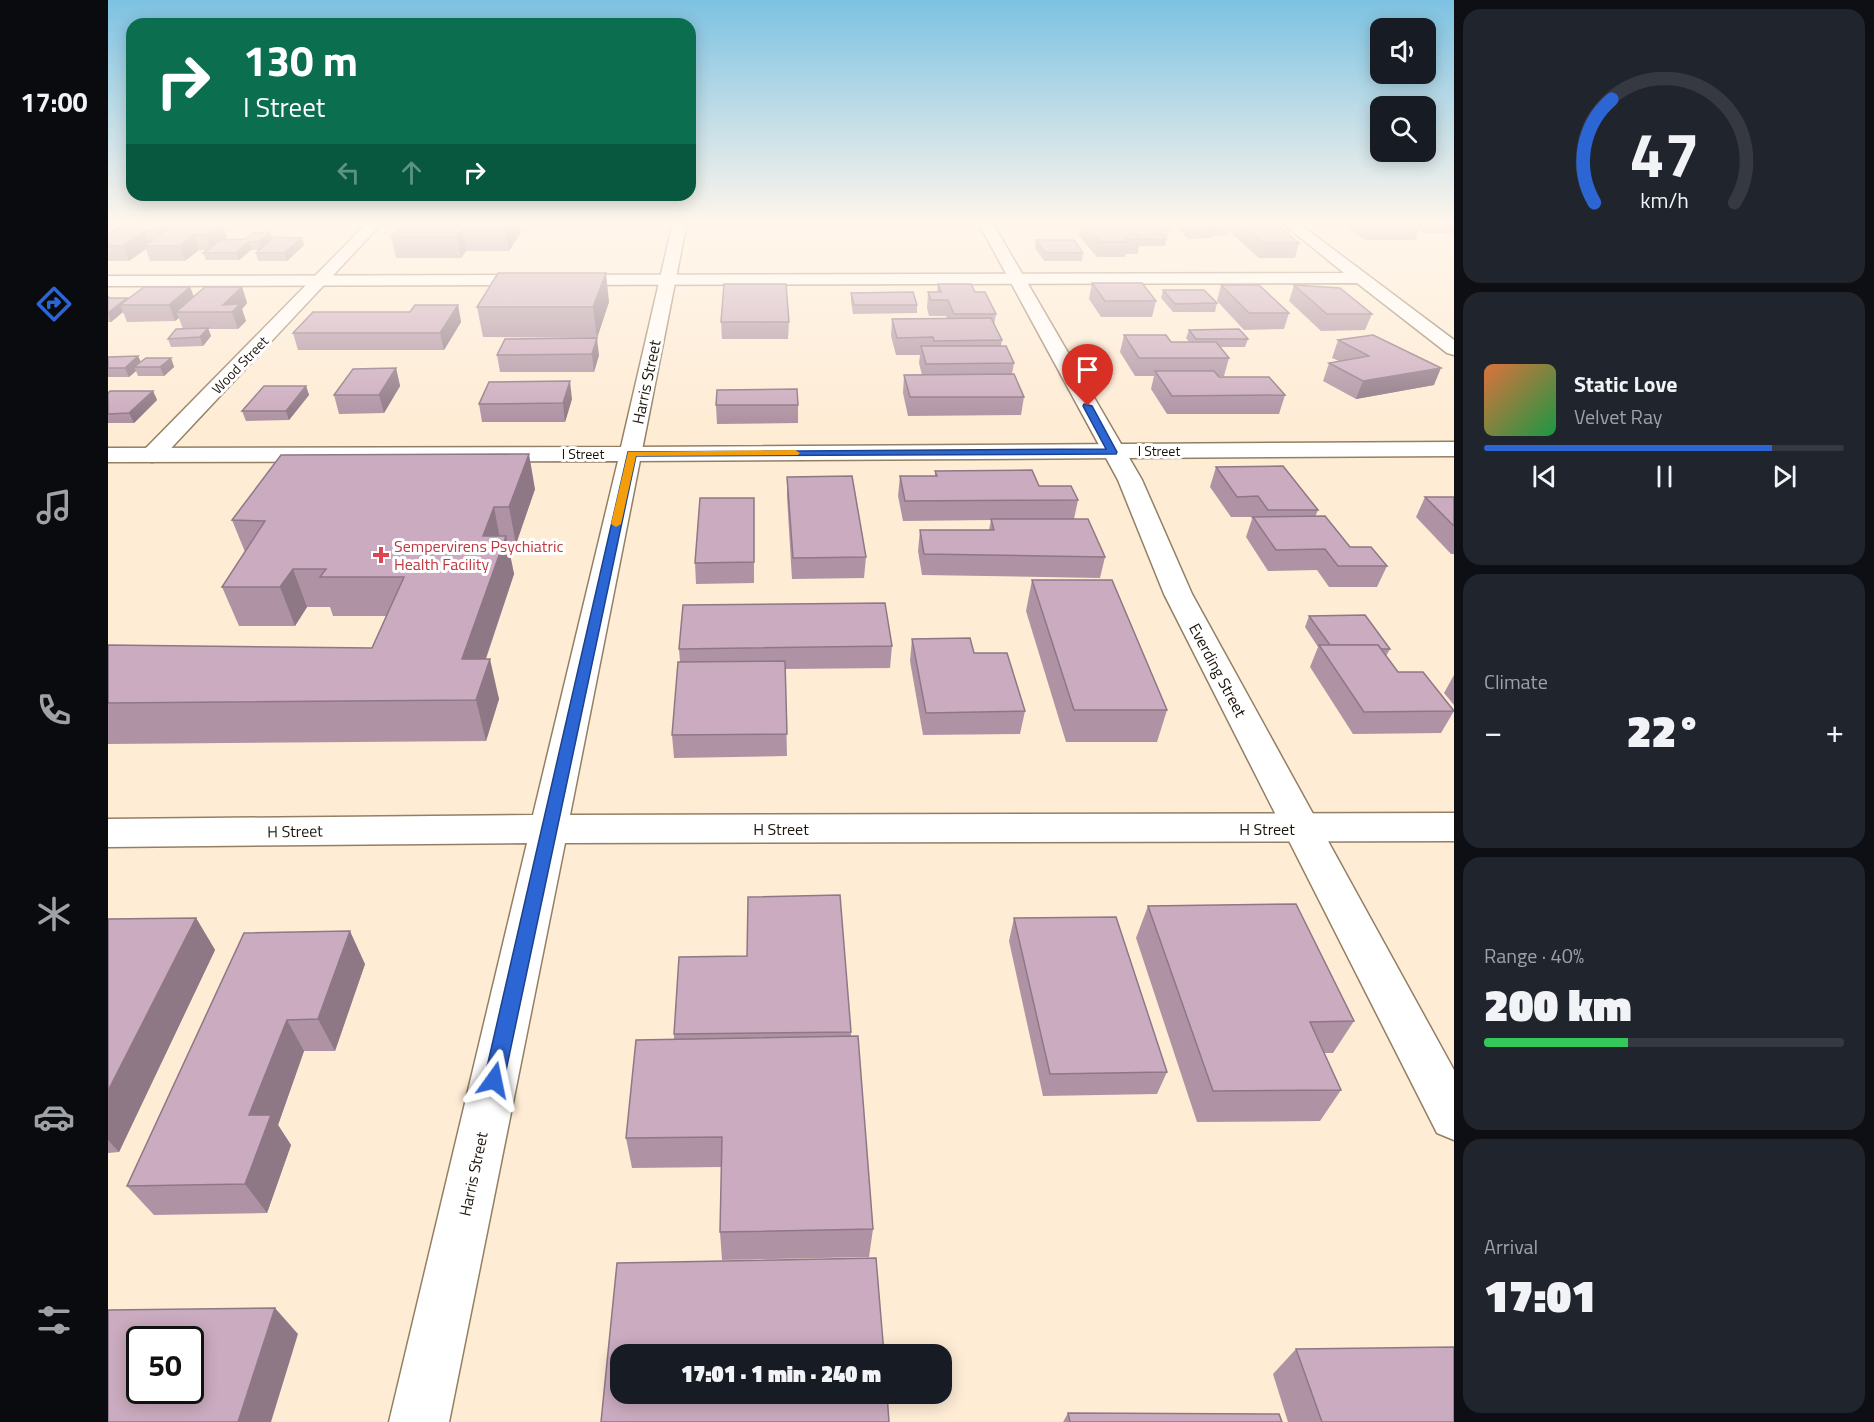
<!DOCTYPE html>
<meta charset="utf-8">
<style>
:root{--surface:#171b24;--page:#20242c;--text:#f1f3f6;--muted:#9ea1a6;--line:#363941;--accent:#2b66d4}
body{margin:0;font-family:"Titillium Web",sans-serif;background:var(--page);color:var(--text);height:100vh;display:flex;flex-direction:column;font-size:22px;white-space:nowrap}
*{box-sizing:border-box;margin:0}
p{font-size:20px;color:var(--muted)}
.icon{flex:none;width:33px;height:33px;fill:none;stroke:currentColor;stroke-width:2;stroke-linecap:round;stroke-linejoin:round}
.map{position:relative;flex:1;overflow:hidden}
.details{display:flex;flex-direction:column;gap:9px;padding:9px;background:#0d0f14;width:420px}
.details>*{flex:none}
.hud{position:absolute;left:18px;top:18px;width:570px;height:183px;border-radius:18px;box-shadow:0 3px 15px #0003;background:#0b6e4f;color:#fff;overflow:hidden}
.controls{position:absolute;left:1262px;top:18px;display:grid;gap:12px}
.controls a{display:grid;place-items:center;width:66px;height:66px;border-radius:12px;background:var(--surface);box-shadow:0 3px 15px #0003;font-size:30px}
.speed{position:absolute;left:18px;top:1326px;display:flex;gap:12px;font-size:30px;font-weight:700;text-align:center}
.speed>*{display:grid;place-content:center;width:78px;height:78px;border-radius:50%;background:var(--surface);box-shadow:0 3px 15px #0003;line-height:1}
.speed .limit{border:3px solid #111;border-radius:9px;background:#fff;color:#111}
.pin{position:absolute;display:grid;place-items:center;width:51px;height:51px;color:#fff;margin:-62px -26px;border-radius:50% 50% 50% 0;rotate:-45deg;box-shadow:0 0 6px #0007}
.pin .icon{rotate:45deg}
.me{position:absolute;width:66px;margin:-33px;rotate:12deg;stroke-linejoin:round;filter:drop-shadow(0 0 4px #0008)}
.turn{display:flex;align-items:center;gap:21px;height:126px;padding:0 18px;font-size:27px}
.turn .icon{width:78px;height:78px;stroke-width:2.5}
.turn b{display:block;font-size:42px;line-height:51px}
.lanes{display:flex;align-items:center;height:57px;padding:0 18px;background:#0003;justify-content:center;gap:30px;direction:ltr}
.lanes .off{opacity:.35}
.big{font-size:45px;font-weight:800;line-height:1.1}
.details .widget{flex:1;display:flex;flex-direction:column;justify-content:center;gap:9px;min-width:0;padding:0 21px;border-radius:18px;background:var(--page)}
.details .dial{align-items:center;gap:0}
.dial svg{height:156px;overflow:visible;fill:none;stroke:var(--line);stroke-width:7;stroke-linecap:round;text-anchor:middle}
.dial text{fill:var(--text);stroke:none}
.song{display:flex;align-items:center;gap:18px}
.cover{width:72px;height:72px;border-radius:9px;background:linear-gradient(135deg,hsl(20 70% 55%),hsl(140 70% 35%))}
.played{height:6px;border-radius:3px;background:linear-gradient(90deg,var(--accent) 80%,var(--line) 80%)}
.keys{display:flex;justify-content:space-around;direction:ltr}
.heat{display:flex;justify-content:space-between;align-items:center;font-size:33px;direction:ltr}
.charge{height:9px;border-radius:4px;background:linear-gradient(90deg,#34c759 40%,var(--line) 0)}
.trip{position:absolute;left:502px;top:1344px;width:342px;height:60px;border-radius:18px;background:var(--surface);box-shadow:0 3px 15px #0003;font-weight:800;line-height:60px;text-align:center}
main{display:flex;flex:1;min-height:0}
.tab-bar{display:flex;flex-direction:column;width:108px;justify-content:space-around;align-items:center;background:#090b0e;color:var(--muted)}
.tab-bar .icon{width:42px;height:42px}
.tab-bar .current{color:var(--accent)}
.tab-bar b{font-size:27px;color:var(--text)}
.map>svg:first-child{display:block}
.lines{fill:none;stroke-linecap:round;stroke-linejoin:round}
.minor-casing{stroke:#937f64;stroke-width:3}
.tertiary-casing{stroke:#937f64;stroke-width:3}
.secondary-casing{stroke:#937f64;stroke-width:3}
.minor{fill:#fff;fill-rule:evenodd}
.tertiary{fill:#fff;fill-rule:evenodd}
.secondary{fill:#fff;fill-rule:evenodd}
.wall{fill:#af93a4}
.shaded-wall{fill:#8e7886}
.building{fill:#cbabbf;stroke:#8e7886;stroke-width:1.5;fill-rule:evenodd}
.route{fill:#2b66d4;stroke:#1c428a;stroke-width:1.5}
.slow{fill:#f59e0b}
.health-dot{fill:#e0444e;stroke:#fff;stroke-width:2}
.labels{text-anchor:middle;stroke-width:6;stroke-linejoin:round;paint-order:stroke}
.far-street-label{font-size:14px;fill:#1e160c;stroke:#fff}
.street-label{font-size:16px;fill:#1e160c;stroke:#fff}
.health-label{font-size:16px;fill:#be3a42;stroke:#fff;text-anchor:start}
</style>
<main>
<nav class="tab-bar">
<b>17:00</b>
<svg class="icon current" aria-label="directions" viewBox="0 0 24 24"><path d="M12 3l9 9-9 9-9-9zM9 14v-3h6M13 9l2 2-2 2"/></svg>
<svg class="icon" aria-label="music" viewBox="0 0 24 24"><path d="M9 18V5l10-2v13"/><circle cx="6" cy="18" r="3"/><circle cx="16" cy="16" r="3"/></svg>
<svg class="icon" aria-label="phone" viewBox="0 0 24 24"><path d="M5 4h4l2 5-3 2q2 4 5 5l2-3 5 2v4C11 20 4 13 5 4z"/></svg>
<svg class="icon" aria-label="climate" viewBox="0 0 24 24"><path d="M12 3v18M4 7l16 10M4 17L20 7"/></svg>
<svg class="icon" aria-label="car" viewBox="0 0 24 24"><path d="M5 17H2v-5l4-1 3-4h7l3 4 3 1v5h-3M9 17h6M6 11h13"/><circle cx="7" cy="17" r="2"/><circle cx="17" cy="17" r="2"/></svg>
<svg class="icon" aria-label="filters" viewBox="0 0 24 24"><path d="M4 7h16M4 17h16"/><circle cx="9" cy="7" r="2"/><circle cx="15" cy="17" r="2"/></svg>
</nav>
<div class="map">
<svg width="1346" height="1422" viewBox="0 0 1346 1422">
<rect width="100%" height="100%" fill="#feecd5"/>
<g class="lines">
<g class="minor-casing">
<g id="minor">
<polygon points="260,222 275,222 52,460 44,462 36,460 32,455 36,450"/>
<polygon points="870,222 884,222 1034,480 1084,594 1346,1070 1346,1140 1329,1133 1056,594 1010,480"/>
</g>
</g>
<g class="tertiary-casing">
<g id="tertiary">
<polygon points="1173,222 1189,222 1346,340 1346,355 1339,353 1249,283 0,286 0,276 1236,273"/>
<polygon points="1346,442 1346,456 523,461 515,459 511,454 515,449 523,447"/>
</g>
</g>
<g class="secondary-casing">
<polygon id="secondary" points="565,222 579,222 462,815 1346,813 1346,841 457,843 341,1422 281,1422 419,843 0,847 0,819 425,815 510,461 0,462 0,448 513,447"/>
</g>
<use href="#minor" class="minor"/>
<use href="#tertiary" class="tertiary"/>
<use href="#secondary" class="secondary"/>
</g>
<g class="wall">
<polygon points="296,222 411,222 413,232 401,251 358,251 353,258 288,258 283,237 297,227"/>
<polygon points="974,222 1001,225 1015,224 1015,222 1051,222 1061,231 1057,246 1031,246 1030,254 1018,254 1017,257 989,257 971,236"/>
<polygon points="1069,222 1114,222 1117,225 1118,222 1165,222 1191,243 1187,258 1151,258 1121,231 1119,236 1103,236 1102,238 1080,239 1068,226"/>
<polygon points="1242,222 1307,222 1309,223 1309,222 1346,222 1346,233 1317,233 1311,229 1307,240 1257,240 1240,228"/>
<polygon points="59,224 61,229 119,238 116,240 137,239 162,232 164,239 194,238 196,245 179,261 150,261 148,253 151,250 143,250 131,260 98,260 95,253 99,250 91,250 77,261 42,261 38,249 21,261 0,261 0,235"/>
<polygon points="928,240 975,253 974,261 936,261 927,248"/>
<polygon points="984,283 1048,301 1044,317 993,317 981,299"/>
<polygon points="830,284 867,292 888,314 886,325 894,340 893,346 906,363 904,374 916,397 913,415 800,416 795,393 796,375 814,375 811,363 812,355 788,355 783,336 784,319 839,318 838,316 821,316 819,308 820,292 829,292"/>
<polygon points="1113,285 1181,313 1176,329 1136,330 1109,301"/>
<polygon points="1186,285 1264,314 1257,330 1213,331 1181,301"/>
<polygon points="82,287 86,297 134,287 139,303 134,309 138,321 130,329 100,329 103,336 95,346 63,347 60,339 75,329 71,318 67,321 19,322 15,312 3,322 0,322 0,295 3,298 20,300"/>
<polygon points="1055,290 1109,303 1107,312 1065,312 1053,298"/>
<polygon points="743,293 809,305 809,313 745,314 743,301"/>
<polygon points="501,302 489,338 375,337 369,307"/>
<polygon points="350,305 353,322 336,350 190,350 185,333 302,312"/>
<polygon points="613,322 681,322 680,339 614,339"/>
<polygon points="1081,330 1140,339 1137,347 1112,347 1121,358 1116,376 1109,376 1111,377 1177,395 1171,414 1059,414 1043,389 1046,376 1027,376 1012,352 1016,335 1063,342 1081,342 1078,338"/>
<polygon points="397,339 491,355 486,372 392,372 389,355"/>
<polygon points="1230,340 1326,385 1248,399 1215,381 1221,363 1231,361 1224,358"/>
<polygon points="30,356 33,362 63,358 66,367 56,376 30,376 28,371 21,377 0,377 0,357"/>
<polygon points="288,368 292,386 276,413 231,414 226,395"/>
<polygon points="198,386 201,395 181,420 138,421 134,411"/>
<polygon points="45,391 49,400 26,423 0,423 0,393"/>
<polygon points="464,399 457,422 374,422 371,404"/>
<polygon points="608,405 690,405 690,423 609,424"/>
<polygon points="1108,467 1210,510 1207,517 1242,547 1279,566 1269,587 1221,587 1209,570 1160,571 1138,537 1144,519 1143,517 1123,517 1102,487"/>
<polygon points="827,471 931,486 970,500 966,519 997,557 992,578 814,575 810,551 812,530 881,530 883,520 795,521 790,496 792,476 827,476"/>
<polygon points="679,477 758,557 756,578 684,579 679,497"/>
<polygon points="427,489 408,544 400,544 406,574 378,659 391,699 378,741 0,744 0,645 264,648 278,616 225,616 222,607 199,607 187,626 131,626 114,587 137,552 124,520"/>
<polygon points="1317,497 1346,497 1346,554 1343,554 1308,517"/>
<polygon points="646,518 646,583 588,584 587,563"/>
<polygon points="924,580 1059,710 1049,742 958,742 918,611"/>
<polygon points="1201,616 1282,649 1278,656 1290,672 1346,711 1333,733 1245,734 1202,667 1210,647 1197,627"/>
<polygon points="804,639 917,711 912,734 815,735 802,661"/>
<polygon points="784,646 782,668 677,669 679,756 566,758 564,735 572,662 571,649"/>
<polygon points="1346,675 1346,705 1336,693"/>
<polygon points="1040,906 1246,1021 1225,1053 1216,1053 1233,1090 1212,1121 1089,1122 1028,938"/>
<polygon points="88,918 107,950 11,1152 0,1153 0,919"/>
<polygon points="906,918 1059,1072 1049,1094 935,1096 901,941"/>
<polygon points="136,933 257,964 227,1051 196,1051 170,1125 183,1145 159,1213 46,1215 19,1186"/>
<polygon points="743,1032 743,1036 765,1229 761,1257 614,1260 612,1232 614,1167 524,1168 518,1138 566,1039 566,1034"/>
<polygon points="1188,1349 1346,1422 1180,1422 1165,1374"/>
<polygon points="960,1413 1174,1422 955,1422"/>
</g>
<g class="shaded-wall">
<polygon points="403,222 411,222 413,232 401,251 398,230"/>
<polygon points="114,223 119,238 103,250 98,235"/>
<polygon points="59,224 65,239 54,246 49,231"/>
<polygon points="354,230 358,251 353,258 349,237"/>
<polygon points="37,231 42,246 36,246 38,249 21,261 15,246"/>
<polygon points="162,232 165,240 153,250 151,242"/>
<polygon points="86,235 91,250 77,261 72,246"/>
<polygon points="194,238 196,245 179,261 176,253"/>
<polygon points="140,242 143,250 131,260 128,253"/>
<polygon points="498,273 501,302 489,338 485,307"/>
<polygon points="82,287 88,303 68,312 71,318 67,321 61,305"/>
<polygon points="134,287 139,303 134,309 138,321 130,329 124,312 115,305"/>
<polygon points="19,298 22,305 12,305 15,312 3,322 0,313"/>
<polygon points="350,305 353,322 336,350 332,333"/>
<polygon points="100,328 103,336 95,346 92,337"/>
<polygon points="489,338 491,355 486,372 484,354"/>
<polygon points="30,356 34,365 26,367 28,371 21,377 17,368"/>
<polygon points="63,358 66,367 56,376 52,367"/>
<polygon points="288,368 292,386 276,413 271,395"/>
<polygon points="1333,368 1326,385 1248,399 1255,381"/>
<polygon points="462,381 464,399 457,422 455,403"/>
<polygon points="198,386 201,395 181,420 178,411"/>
<polygon points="45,391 49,400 26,423 21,413"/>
<polygon points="421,454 427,489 408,544 401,507"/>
<polygon points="386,507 393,544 375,536"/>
<polygon points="398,536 406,574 364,699 354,659"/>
<polygon points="185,569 199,607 187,626 172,587"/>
<polygon points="382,659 391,699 378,741 368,700"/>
<polygon points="88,918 107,950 11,1152 0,1140 0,1091"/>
<polygon points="242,931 257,964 227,1051 210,1019"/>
<polygon points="179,1020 196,1051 170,1125 183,1145 159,1213 137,1184 141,1115"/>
<polygon points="167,1308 190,1334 163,1422 130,1422"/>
</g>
<g class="building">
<polygon points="354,222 403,222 398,230 354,230 349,237 283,237 292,227 350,227"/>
<polygon points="974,222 999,222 1001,225 1019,224 1033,239 1018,239 1020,242 992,242"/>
<polygon points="1017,222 1051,222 1061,231 1051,231 1058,239 1032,239"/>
<polygon points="1072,222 1114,222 1121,228 1101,228 1104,231 1082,231"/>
<polygon points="1131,222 1165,222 1191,243 1155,243"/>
<polygon points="1256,222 1307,222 1313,226 1262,226"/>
<polygon points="1314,222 1346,222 1346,225 1320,225"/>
<polygon points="86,223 114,223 98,235 86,235 72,246 36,246 61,228 79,228"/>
<polygon points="16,224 59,224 49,231 37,231 15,246 0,246 0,235"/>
<polygon points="162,232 151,242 140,242 128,253 95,253 112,240 137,239 145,233"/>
<polygon points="166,237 194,238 176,253 148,253"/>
<polygon points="928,240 966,240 975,253 937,253"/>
<polygon points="390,273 498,273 485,307 369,307"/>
<polygon points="984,283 1034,283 1048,301 997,301"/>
<polygon points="616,284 678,284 681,322 613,322"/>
<polygon points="830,284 863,284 867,292 877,292 888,314 846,314 840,300 823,300 820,292 833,292"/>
<polygon points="1113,285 1151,285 1181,313 1141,313"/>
<polygon points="1186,285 1232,288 1264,314 1219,314"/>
<polygon points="36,287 82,287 61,305 12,305"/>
<polygon points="97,287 134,287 115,305 132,304 124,312 68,312"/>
<polygon points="1055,290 1096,290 1109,303 1067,304"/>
<polygon points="805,292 809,305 746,305 743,293"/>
<polygon points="0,298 19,298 0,313"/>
<polygon points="307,305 350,305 332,333 185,333 205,312 302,312"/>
<polygon points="883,318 894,340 826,341 825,337 789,338 784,319"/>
<polygon points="100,328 92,337 60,339 68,329"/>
<polygon points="1131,329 1140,339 1088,339 1081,330"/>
<polygon points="1016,335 1058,335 1063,342 1108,342 1121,358 1031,358"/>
<polygon points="1265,335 1333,368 1255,381 1221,363 1261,356 1230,340"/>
<polygon points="489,338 484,354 389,355 397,339"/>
<polygon points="813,346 898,346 906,363 818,364"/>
<polygon points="30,356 17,368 0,368 0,357"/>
<polygon points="38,358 63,358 52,367 26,367"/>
<polygon points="288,368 271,395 226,395 245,369"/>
<polygon points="1047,371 1106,371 1111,377 1161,377 1177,395 1064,396"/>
<polygon points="906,374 916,397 802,397 796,375"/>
<polygon points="462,381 455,403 371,404 381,382"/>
<polygon points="156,386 198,386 178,411 134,411"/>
<polygon points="689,389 690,405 608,405 609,390"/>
<polygon points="2,391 45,391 21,413 0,414 0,393"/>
<polygon points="421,454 401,507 386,507 375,536 398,536 354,659 382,659 368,700 0,703 0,645 264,648 296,577 212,577 218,569 185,569 172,587 114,587 157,521 124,520 173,455"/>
<polygon points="1175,466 1210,510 1160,510 1150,496 1129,497 1108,467"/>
<polygon points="924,470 931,486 963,486 970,500 797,501 792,476 829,476 827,471"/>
<polygon points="744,476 758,557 685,558 679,477"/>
<polygon points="1317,497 1346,497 1346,526"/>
<polygon points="592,498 646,498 646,562 587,563"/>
<polygon points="1217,516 1242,547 1263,547 1279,566 1230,566 1217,549 1168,550 1145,517"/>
<polygon points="883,519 980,519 997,557 816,554 812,530 886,530"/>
<polygon points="924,580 1004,580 1059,710 966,710"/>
<polygon points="777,603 784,646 571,649 575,605"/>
<polygon points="1257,615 1282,649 1273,649 1270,645 1222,645 1201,616"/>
<polygon points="862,638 866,653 899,653 917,711 818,713 804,639"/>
<polygon points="1211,645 1270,645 1290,672 1315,672 1346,711 1256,712"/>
<polygon points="677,661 679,734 564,735 570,662"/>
<polygon points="732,895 743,1032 566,1034 571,957 639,956 640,897"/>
<polygon points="1188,904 1246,1021 1202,1022 1233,1090 1105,1091 1040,906"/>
<polygon points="1008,917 1059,1072 942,1074 906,918"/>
<polygon points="88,918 0,1091 0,919"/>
<polygon points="242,931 210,1019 179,1020 141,1115 163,1115 137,1184 19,1186 136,933"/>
<polygon points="750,1036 765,1229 612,1232 614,1137 518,1138 528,1040"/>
<polygon points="768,1258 776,1354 513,1354 513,1394 779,1394 781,1422 493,1422 509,1263"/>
<path d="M167 1308 130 1422H0V1310ZM32 1340H82V1390H32Z"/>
<polygon points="1346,1347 1346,1422 1214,1422 1188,1349"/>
<polygon points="960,1413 1171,1414 1174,1422 962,1422"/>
</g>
<linearGradient id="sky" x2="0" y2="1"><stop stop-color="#7dc2e2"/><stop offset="0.53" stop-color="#fff6ec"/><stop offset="1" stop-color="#fff6ec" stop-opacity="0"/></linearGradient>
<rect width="1346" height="421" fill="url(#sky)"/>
<polygon class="route" points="976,404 984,406 1009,452 1008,454 528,456 396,1080 393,1086 386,1089 379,1086 376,1080 520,452 998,449 975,406"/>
<polygon class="slow" points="687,450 692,453 690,455 528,456 513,524 508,527 503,524 520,452"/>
<path class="health-dot" d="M270 546h6v6h6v6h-6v6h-6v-6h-6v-6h6z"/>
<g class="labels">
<g class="far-street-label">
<text transform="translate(132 365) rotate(-46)" y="5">Wood Street</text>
<text x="1051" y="456">I Street</text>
<text x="475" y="459">I Street</text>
</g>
<g class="street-label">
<text transform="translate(538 382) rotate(-78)" y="6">Harris Street</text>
<text transform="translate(1110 670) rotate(62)" y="6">Everding Street</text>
<text x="673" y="835">H Street</text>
<text x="1159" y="835">H Street</text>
<text transform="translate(187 831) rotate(-1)" y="6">H Street</text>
<text transform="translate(365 1174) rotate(-78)" y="6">Harris Street</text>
</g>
<g class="health-label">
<text x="286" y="552">Sempervirens Psychiatric<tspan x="286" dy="18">Health Facility</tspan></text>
</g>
</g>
</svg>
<div class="controls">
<a><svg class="icon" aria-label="sound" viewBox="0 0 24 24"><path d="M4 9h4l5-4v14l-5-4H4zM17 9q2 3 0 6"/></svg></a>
<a><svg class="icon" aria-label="search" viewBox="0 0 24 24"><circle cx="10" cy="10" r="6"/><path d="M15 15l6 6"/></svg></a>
</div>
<div class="speed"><div class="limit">50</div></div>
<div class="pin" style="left:980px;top:406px;background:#d93025"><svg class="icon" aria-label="arrive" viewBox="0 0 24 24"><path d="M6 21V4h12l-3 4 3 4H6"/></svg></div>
<svg class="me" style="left:386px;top:1080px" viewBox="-20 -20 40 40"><path d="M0-17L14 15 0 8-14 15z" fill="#2b66d4" stroke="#fff" stroke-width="4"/></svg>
<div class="trip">17:01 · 1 min · 240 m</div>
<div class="hud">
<div class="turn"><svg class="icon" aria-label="right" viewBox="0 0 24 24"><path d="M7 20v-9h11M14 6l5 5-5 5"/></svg><div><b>130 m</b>I Street</div></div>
<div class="lanes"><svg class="icon off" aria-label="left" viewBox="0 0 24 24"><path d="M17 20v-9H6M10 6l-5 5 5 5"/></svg><svg class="icon off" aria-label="ahead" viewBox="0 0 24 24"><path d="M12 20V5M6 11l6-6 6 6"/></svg><svg class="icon" aria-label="right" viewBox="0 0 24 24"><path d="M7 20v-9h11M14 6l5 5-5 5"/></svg></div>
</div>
</div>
<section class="details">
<div class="widget dial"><svg viewBox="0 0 100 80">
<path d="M14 69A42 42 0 1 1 86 69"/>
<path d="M14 69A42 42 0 0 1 23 16" stroke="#2b66d4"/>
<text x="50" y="56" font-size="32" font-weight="700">47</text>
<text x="50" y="72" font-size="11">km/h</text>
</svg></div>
<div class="widget">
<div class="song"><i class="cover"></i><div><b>Static Love</b><p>Velvet Ray</p></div></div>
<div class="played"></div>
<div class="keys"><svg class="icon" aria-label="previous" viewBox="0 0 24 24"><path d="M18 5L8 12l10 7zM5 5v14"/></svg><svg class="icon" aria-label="pause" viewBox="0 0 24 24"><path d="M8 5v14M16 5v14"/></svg><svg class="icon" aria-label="next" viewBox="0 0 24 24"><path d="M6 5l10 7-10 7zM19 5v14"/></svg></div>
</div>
<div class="widget"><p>Climate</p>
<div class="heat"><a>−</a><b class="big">22°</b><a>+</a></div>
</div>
<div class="widget"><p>Range · 40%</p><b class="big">200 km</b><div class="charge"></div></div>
<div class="widget"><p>Arrival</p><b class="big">17:01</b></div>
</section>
</main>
